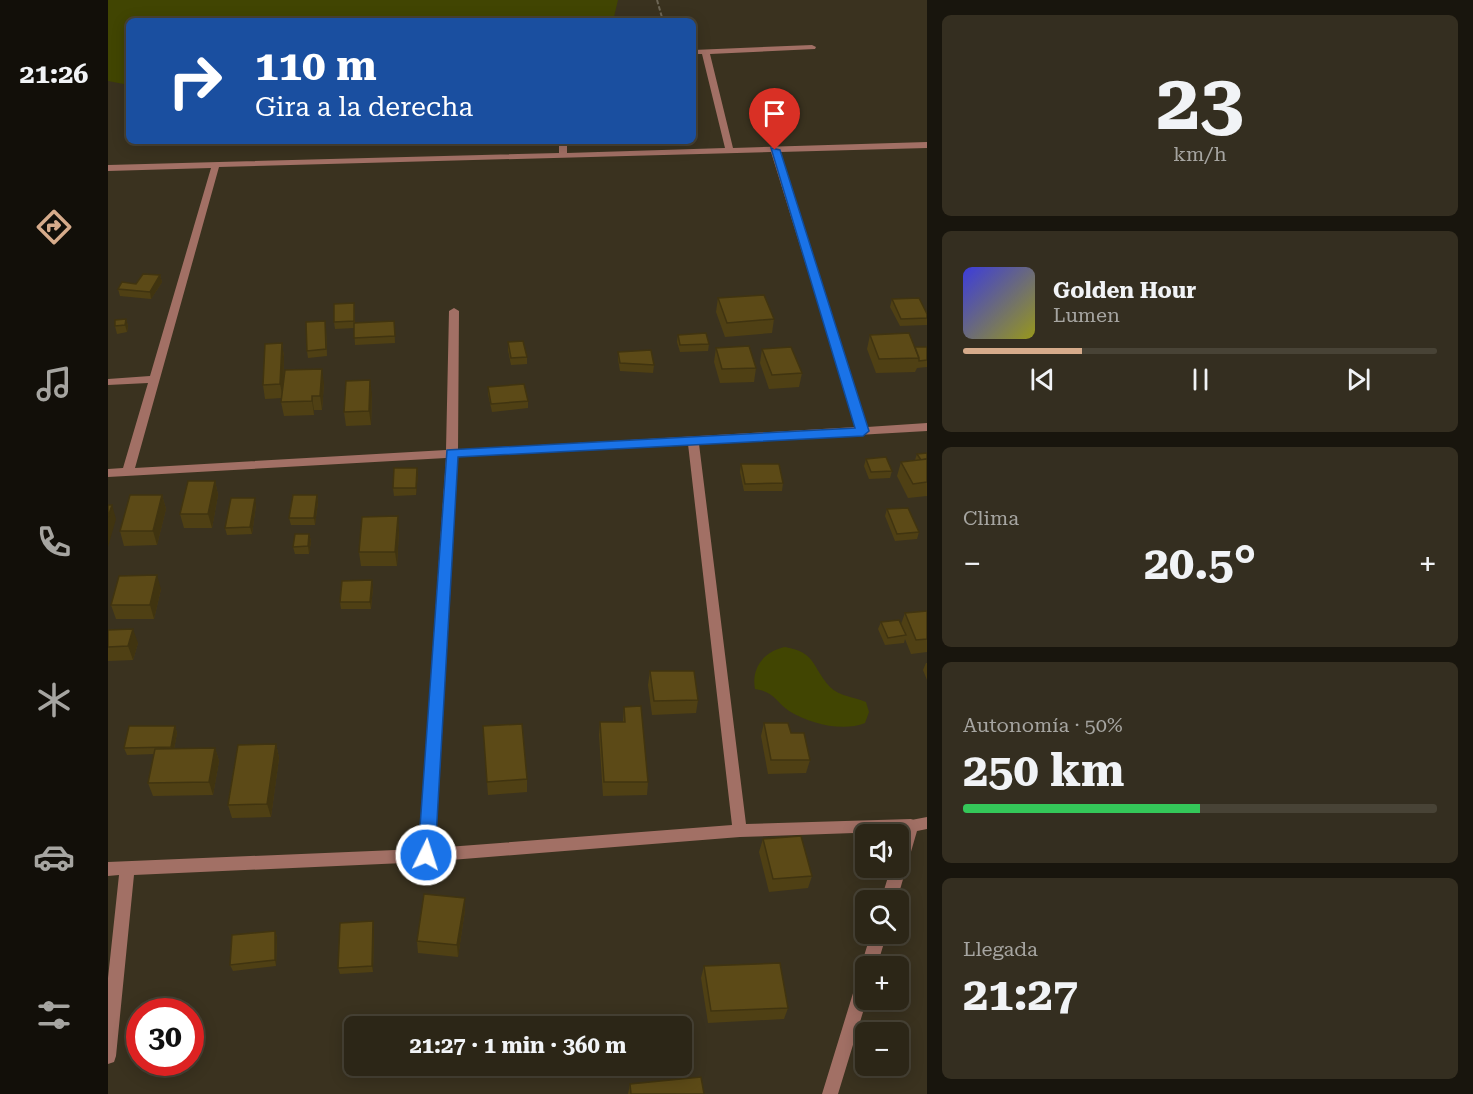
<!DOCTYPE html>
<html lang="es">
<meta charset="utf-8">
<style>
:root{--surface:#2c2617;--page:#342e20;--text:#f1f3f6;--muted:#a6a5a1;--line:#484336;--accent:#d6ab8b}
body{margin:0;font-family:"Roboto Serif",serif;background:var(--page);color:var(--text);height:100vh;display:flex;flex-direction:column;font-size:22px;white-space:nowrap}
*{box-sizing:border-box;margin:0}
p{font-size:20px;color:var(--muted)}
.icon{flex:none;width:33px;height:33px;fill:none;stroke:currentColor;stroke-width:2;stroke-linecap:round;stroke-linejoin:round}
.map{position:relative;flex:1;overflow:hidden}
.details{display:flex;flex-direction:column;gap:15px;padding:15px;background:#18150d;width:546px}
.details>*{flex:none}
.hud{position:absolute;left:18px;top:18px;width:570px;height:126px;border-radius:9px;box-shadow:0 3px 15px #0003,0 0 0 2px var(--line);background:#1a4fa0;color:#fff;overflow:hidden}
.buttons{position:absolute;left:747px;top:824px;display:grid;gap:12px}
.buttons a{display:grid;place-items:center;width:54px;height:54px;border-radius:9px;background:var(--surface);box-shadow:0 3px 15px #0003,0 0 0 2px var(--line);font-size:30px}
.speed{position:absolute;left:18px;top:998px;display:flex;gap:12px;font-size:30px;font-weight:700;text-align:center}
.speed>*{display:grid;place-content:center;width:78px;height:78px;border-radius:50%;background:var(--surface);box-shadow:0 3px 15px #0003,0 0 0 2px var(--line);line-height:1}
.speed .limit{border:9px solid #d22;background:#fff;color:#111}
.pin{position:absolute;display:grid;place-items:center;width:51px;height:51px;color:#fff;margin:-62px -26px;border-radius:50% 50% 50% 0;rotate:-45deg;box-shadow:0 0 6px #0007}
.pin .icon{rotate:45deg}
.me{position:absolute;width:66px;margin:-33px;rotate:4deg;stroke-linejoin:round;filter:drop-shadow(0 0 4px #0008)}
.turn{display:flex;align-items:center;gap:21px;height:126px;padding:0 30px;font-size:27px}
.turn .icon{width:78px;height:78px;stroke-width:2.5}
.turn b{display:block;font-size:42px;line-height:51px}
.big{font-size:45px;font-weight:700;line-height:1.1}
.details .tile{flex:1;display:flex;flex-direction:column;justify-content:center;gap:9px;min-width:0;padding:0 21px;border-radius:9px;background:var(--page)}
.details .dial{align-items:center;gap:0}
.dial b{font-size:78px;line-height:1}
.song{display:flex;align-items:center;gap:18px}
.cover{width:72px;height:72px;border-radius:9px;background:linear-gradient(135deg,hsl(240 70% 55%),hsl(60 70% 35%))}
.played{height:6px;border-radius:3px;background:linear-gradient(90deg,var(--accent) 25%,var(--line) 25%)}
.keys{display:flex;justify-content:space-around;direction:ltr}
.heat{display:flex;justify-content:space-between;align-items:center;font-size:33px;direction:ltr}
.charge{height:9px;border-radius:4px;background:linear-gradient(90deg,#34c759 50%,var(--line) 0)}
.trip{position:absolute;left:236px;top:1016px;width:348px;height:60px;border-radius:9px;background:var(--surface);box-shadow:0 3px 15px #0003,0 0 0 2px var(--line);font-weight:700;line-height:60px;text-align:center}
main{display:flex;flex:1;min-height:0}
.tabs{display:flex;flex-direction:column;width:108px;justify-content:space-around;align-items:center;background:#120f09;color:var(--muted)}
.tabs .icon{width:42px;height:42px}
.tabs .on{color:var(--accent)}
.tabs b{font-size:27px;color:var(--text)}
.map>svg:first-child{display:block}
.green{fill:#414502}
.lines{fill:none;stroke-linecap:round;stroke-linejoin:round}
.path{stroke:#6d6655;stroke-width:2;stroke-dasharray:4.5 2;stroke-linecap:butt}
.minor{fill:#a27065;fill-rule:evenodd}
.tertiary{fill:#a27065;fill-rule:evenodd}
.wall{fill:#4f4014}
.shaded-wall{fill:#403410}
.building{fill:#5c4a17;stroke:#403410;stroke-width:1.5}
.route{fill:#1a73e8;stroke:#114b97;stroke-width:1.5}
</style>
<main>
<nav class="tabs">
<b>21:26</b>
<svg class="icon on" aria-label="directions" viewBox="0 0 24 24"><path d="M12 3l9 9-9 9-9-9zM9 14v-3h6M13 9l2 2-2 2"/></svg>
<svg class="icon" aria-label="music" viewBox="0 0 24 24"><path d="M9 18V5l10-2v13"/><circle cx="6" cy="18" r="3"/><circle cx="16" cy="16" r="3"/></svg>
<svg class="icon" aria-label="phone" viewBox="0 0 24 24"><path d="M5 4h4l2 5-3 2q2 4 5 5l2-3 5 2v4C11 20 4 13 5 4z"/></svg>
<svg class="icon" aria-label="climate" viewBox="0 0 24 24"><path d="M12 3v18M4 7l16 10M4 17L20 7"/></svg>
<svg class="icon" aria-label="car" viewBox="0 0 24 24"><path d="M5 17H2v-5l4-1 3-4h7l3 4 3 1v5h-3M9 17h6M6 11h13"/><circle cx="7" cy="17" r="2"/><circle cx="17" cy="17" r="2"/></svg>
<svg class="icon" aria-label="filters" viewBox="0 0 24 24"><path d="M4 7h16M4 17h16"/><circle cx="9" cy="7" r="2"/><circle cx="15" cy="17" r="2"/></svg>
</nav>
<div class="map">
<svg width="819" height="1094" viewBox="0 0 819 1094">
<rect width="100%" height="100%" fill="#3a321f"/>
<g class="green">
<polygon points="0,0 510,0 505,21 21,21 21,85 0,81"/>
<path d="M677 647C709 653 703 666 722 687 731 696 746 697 758 702L761 712 757 723C735 732 702 724 681 711 667 701 667 692 647 689 643 668 656 651 677 647Z"/>
</g>
<g class="lines">
<polyline class="path" points="549,0 555,21"/>
<path class="minor" d="M704 45 708 47 707 49 602 54 625 148 819 142V148L672 152 759 427 819 423V431L591 444 638 824 803 819 808 821 810 825 808 829 803 831 632 837 318 862 26 875 8 1056 6 1062 0 1064V978L11 875 0 876V862L311 849 338 458 0 477V469L15 468 40 383 0 385V379L42 376 103 168 0 171V165L451 153V141H459V153L617 148 594 54H585V50ZM663 152 748 427 350 450 351 311 346 308 341 311 338 450 27 468 111 167ZM580 444 624 825 326 848 349 457Z"/>
<g class="tertiary">
<polygon points="819,817 819,829 809,831 789,900 773,900 783,867 790,867 790,843 798,821"/>
<polygon points="763,933 779,933 769,966 758,966 758,999 759,999 730,1094 714,1094 750,977 755,971 753,966"/>
</g>
</g>
<g class="wall">
<polygon points="52,275 54,282 43,299 12,296 10,289"/>
<polygon points="610,298 666,319 664,333 617,337 608,312"/>
<polygon points="784,299 819,314 819,325 792,326 782,307"/>
<polygon points="246,303 247,323 286,321 287,343 247,345 246,328 227,329 226,322"/>
<polygon points="18,319 20,326 19,332 9,334 7,326"/>
<polygon points="218,328 219,356 200,358 199,351"/>
<polygon points="570,335 601,344 600,351 572,352 569,342"/>
<polygon points="762,335 807,347 819,347 819,367 809,368 807,372 768,373 759,349"/>
<polygon points="400,342 419,357 419,364 403,365 400,350"/>
<polygon points="174,343 176,357 175,390 216,383 214,410 206,410 206,415 176,416 173,402 174,398 157,399 155,385"/>
<polygon points="608,348 648,368 646,382 612,383 606,362"/>
<polygon points="654,349 694,373 691,387 661,389 652,363"/>
<polygon points="510,352 546,365 545,373 512,371 510,359"/>
<polygon points="380,387 420,401 420,408 384,412 380,394"/>
<polygon points="264,394 263,425 238,426 236,412"/>
<polygon points="819,453 819,496 800,498 789,476 793,462 807,460 809,454"/>
<polygon points="758,459 784,471 782,478 761,479 756,466"/>
<polygon points="633,464 675,483 674,491 636,491 632,472"/>
<polygon points="309,468 310,475 308,495 286,496 285,488"/>
<polygon points="107,481 110,495 104,528 76,528 72,514"/>
<polygon points="54,495 58,509 49,545 16,546 12,531"/>
<polygon points="209,495 210,502 207,525 183,525 181,518"/>
<polygon points="148,505 144,534 119,535 117,528"/>
<polygon points="779,509 811,532 809,539 787,541 777,516"/>
<polygon points="291,530 289,566 253,566 251,552"/>
<polygon points="201,534 203,541 201,554 187,554 185,547"/>
<polygon points="265,587 263,609 233,609 232,602"/>
<polygon points="53,589 46,619 8,619 3,605"/>
<polygon points="819,611 819,652 803,654 797,639 796,643 777,645 770,629 773,622 793,624 797,613"/>
<polygon points="0,630 30,643 25,660 0,661"/>
<polygon points="818,663 819,663 819,680 815,670"/>
<polygon points="542,671 590,700 588,713 544,715 540,685"/>
<polygon points="516,707 540,782 539,795 495,796 491,735 492,722 515,722"/>
<polygon points="656,723 702,760 698,773 660,774 653,736"/>
<polygon points="67,726 69,733 66,749 107,748 111,761 105,795 45,796 40,783 46,754 19,755 16,748"/>
<polygon points="375,726 419,779 419,792 380,795"/>
<polygon points="168,744 171,758 163,817 124,818 120,805"/>
<polygon points="655,839 704,876 700,888 661,892 651,852"/>
<polygon points="357,898 357,910 350,957 310,953 309,941"/>
<polygon points="265,921 266,927 265,972 232,974 230,968"/>
<polygon points="167,931 169,937 168,966 125,971 122,965"/>
<polygon points="596,966 680,1008 676,1019 600,1023 593,978"/>
<polygon points="522,1084 596,1094 520,1094"/>
</g>
<g class="shaded-wall">
<polygon points="52,275 54,282 43,299 42,292"/>
<polygon points="18,319 20,326 19,332 17,325"/>
<polygon points="174,343 176,357 175,398 172,384"/>
<polygon points="214,369 216,383 214,410 212,396"/>
<polygon points="262,380 264,394 263,425 261,411"/>
<polygon points="204,396 206,410 206,415 204,401"/>
<polygon points="309,468 310,475 308,495 308,488"/>
<polygon points="107,481 110,495 104,528 100,514"/>
<polygon points="54,495 58,509 49,545 45,531"/>
<polygon points="209,495 210,502 207,525 206,518"/>
<polygon points="147,498 148,505 144,534 142,527"/>
<polygon points="4,505 8,519 0,547 0,517"/>
<polygon points="290,516 291,530 289,566 287,552"/>
<polygon points="201,534 203,541 201,554 200,546"/>
<polygon points="49,575 53,589 46,619 42,605"/>
<polygon points="264,580 265,587 263,609 262,602"/>
<polygon points="25,629 30,643 25,660 20,646"/>
<polygon points="67,726 69,733 65,754 63,747"/>
<polygon points="168,744 171,758 163,817 159,804"/>
<polygon points="107,748 111,761 105,795 101,782"/>
<polygon points="357,898 357,910 350,957 349,945"/>
<polygon points="265,921 266,927 265,972 264,966"/>
<polygon points="167,931 169,937 168,966 167,960"/>
</g>
<g class="building">
<polygon points="35,274 52,275 42,292 10,289 14,282 28,284"/>
<polygon points="656,295 666,319 619,323 610,298"/>
<polygon points="811,298 819,314 819,318 793,319 784,299"/>
<polygon points="246,303 246,321 226,322 226,304"/>
<polygon points="18,319 17,325 7,326 7,320"/>
<polygon points="217,321 218,349 199,351 198,322"/>
<polygon points="286,321 287,336 246,338 246,323"/>
<polygon points="598,333 601,344 572,345 570,335"/>
<polygon points="801,333 811,358 771,359 762,335"/>
<polygon points="415,341 419,357 403,358 400,342"/>
<polygon points="174,343 172,384 155,385 157,344"/>
<polygon points="641,346 648,368 614,369 608,348"/>
<polygon points="683,347 694,373 664,375 654,349"/>
<polygon points="807,347 819,347 819,360 811,361 811,358"/>
<polygon points="543,350 546,365 512,363 510,352"/>
<polygon points="214,369 212,396 204,396 204,401 173,402 177,370"/>
<polygon points="262,380 261,411 236,412 238,381"/>
<polygon points="416,384 420,401 383,404 380,387"/>
<polygon points="819,453 819,459 813,460 809,454"/>
<polygon points="778,457 784,471 763,472 758,459"/>
<polygon points="819,459 819,482 805,484 793,462"/>
<polygon points="633,464 671,464 675,483 637,484"/>
<polygon points="286,468 309,468 308,488 285,488"/>
<polygon points="80,481 107,481 100,514 72,514"/>
<polygon points="22,495 54,495 45,531 12,531"/>
<polygon points="185,495 209,495 206,518 181,518"/>
<polygon points="123,498 147,498 142,527 117,528"/>
<polygon points="0,505 4,505 0,517"/>
<polygon points="800,508 811,532 789,534 779,509"/>
<polygon points="290,516 287,552 251,552 254,517"/>
<polygon points="187,534 201,534 200,546 185,547"/>
<polygon points="49,575 42,605 3,605 11,576"/>
<polygon points="264,580 262,602 232,602 234,581"/>
<polygon points="819,611 819,639 808,640 797,613"/>
<polygon points="791,620 798,635 780,638 773,622"/>
<polygon points="25,629 20,646 0,647 0,630"/>
<polygon points="542,671 586,671 590,700 546,701"/>
<polygon points="533,706 540,782 496,782 492,722 517,722 516,707"/>
<polygon points="656,723 680,723 683,733 696,733 702,760 663,760"/>
<polygon points="414,724 419,779 379,782 375,726"/>
<polygon points="21,726 67,726 63,747 16,748"/>
<polygon points="168,744 159,804 120,805 130,745"/>
<polygon points="107,748 101,782 40,783 47,749"/>
<polygon points="693,836 704,876 665,879 655,839"/>
<polygon points="316,894 357,898 349,945 309,941"/>
<polygon points="265,921 264,966 230,968 232,923"/>
<polygon points="167,931 167,960 122,965 124,935"/>
<polygon points="672,963 680,1008 603,1011 596,966"/>
<polygon points="593,1077 596,1094 523,1094 522,1084"/>
</g>
<polygon class="route" points="663,148 672,150 761,431 755,436 350,457 327,855 324,861 318,863 312,861 310,855 339,450 747,428"/>
</svg>
<div class="buttons">
<a><svg class="icon" aria-label="sound" viewBox="0 0 24 24"><path d="M4 9h4l5-4v14l-5-4H4zM17 9q2 3 0 6"/></svg></a>
<a><svg class="icon" aria-label="search" viewBox="0 0 24 24"><circle cx="10" cy="10" r="6"/><path d="M15 15l6 6"/></svg></a>
<a>+</a>
<a>−</a>
</div>
<div class="speed"><div class="limit">30</div></div>
<div class="pin" style="left:667px;top:150px;background:#d93025"><svg class="icon" aria-label="arrive" viewBox="0 0 24 24"><path d="M6 21V4h12l-3 4 3 4H6"/></svg></div>
<svg class="me" style="left:318px;top:855px" viewBox="-20 -20 40 40"><circle r="17" fill="#1a73e8" stroke="#fff" stroke-width="3"/><path d="M0-11L8 9 0 5-8 9z" fill="#fff"/></svg>
<div class="trip">21:27 · 1 min · 360 m</div>
<div class="hud">
<div class="turn"><svg class="icon" aria-label="right" viewBox="0 0 24 24"><path d="M7 20v-9h11M14 6l5 5-5 5"/></svg><div><b>110 m</b>Gira a la derecha</div></div>
</div>
</div>
<section class="details">
<div class="tile dial"><b>23</b><p>km/h</p></div>
<div class="tile">
<div class="song"><i class="cover"></i><div><b>Golden Hour</b><p>Lumen</p></div></div>
<div class="played"></div>
<div class="keys"><svg class="icon" aria-label="previous" viewBox="0 0 24 24"><path d="M18 5L8 12l10 7zM5 5v14"/></svg><svg class="icon" aria-label="pause" viewBox="0 0 24 24"><path d="M8 5v14M16 5v14"/></svg><svg class="icon" aria-label="next" viewBox="0 0 24 24"><path d="M6 5l10 7-10 7zM19 5v14"/></svg></div>
</div>
<div class="tile"><p>Clima</p>
<div class="heat"><a>−</a><b class="big">20.5°</b><a>+</a></div>
</div>
<div class="tile"><p>Autonomía · 50%</p><b class="big">250 km</b><div class="charge"></div></div>
<div class="tile"><p>Llegada</p><b class="big">21:27</b></div>
</section>
</main>
